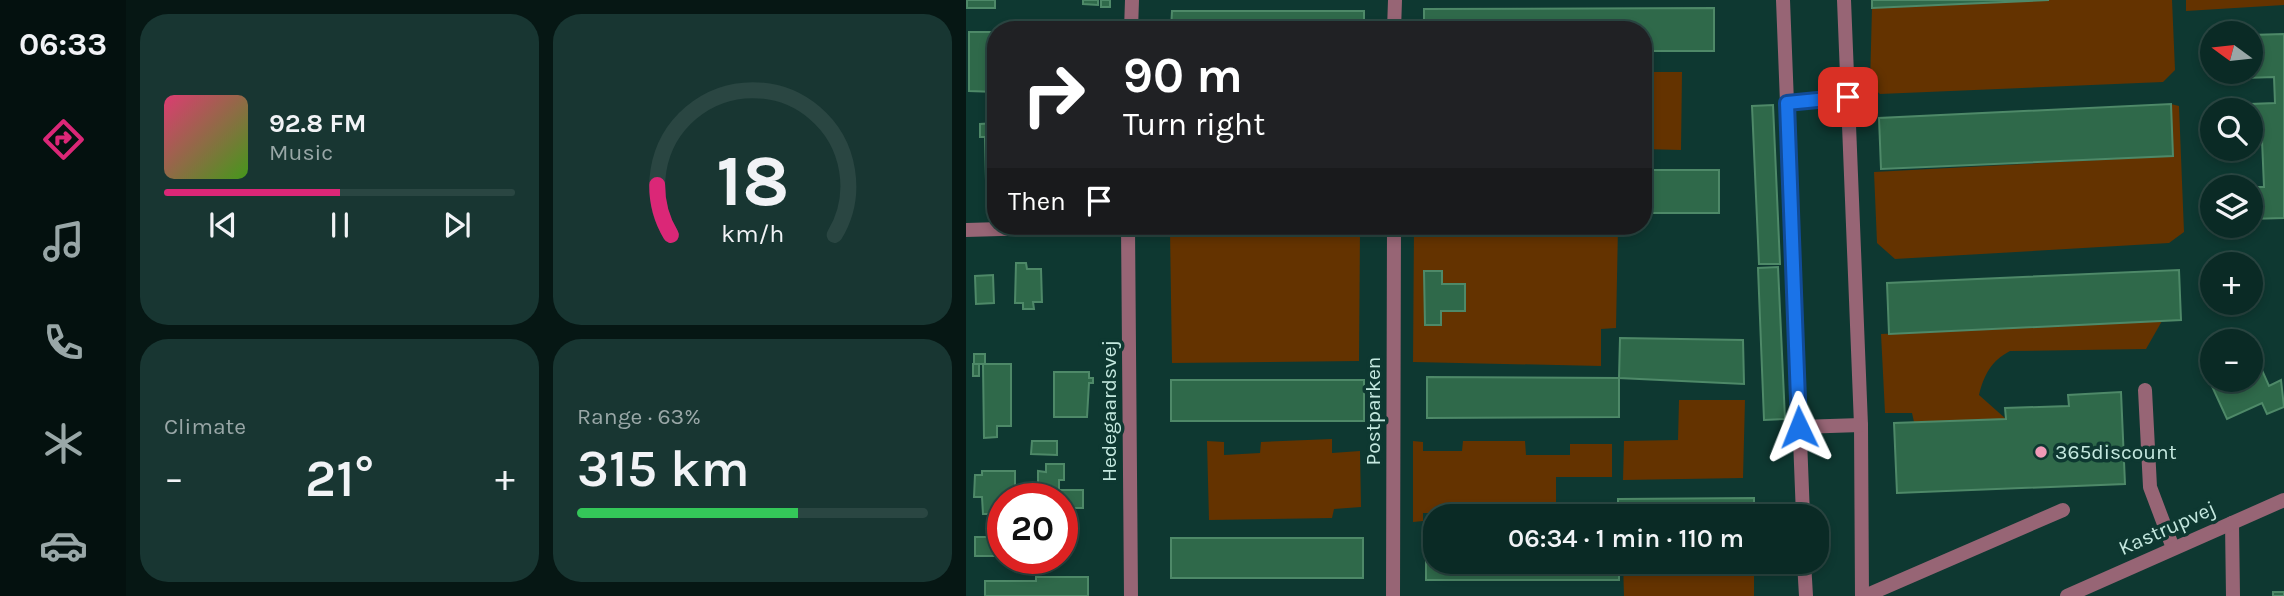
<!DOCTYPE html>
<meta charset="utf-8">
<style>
:root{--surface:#0a2a25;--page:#183632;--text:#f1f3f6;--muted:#99a7a7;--line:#2a4642;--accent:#db2777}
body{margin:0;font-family:Karla,sans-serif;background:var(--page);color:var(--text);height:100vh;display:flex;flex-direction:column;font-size:26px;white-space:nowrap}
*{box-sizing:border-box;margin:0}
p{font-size:23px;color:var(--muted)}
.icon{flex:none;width:38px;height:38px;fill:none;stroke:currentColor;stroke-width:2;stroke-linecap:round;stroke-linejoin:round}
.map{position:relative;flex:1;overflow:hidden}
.drawer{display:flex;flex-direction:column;gap:14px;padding:14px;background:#061714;width:840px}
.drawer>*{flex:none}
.top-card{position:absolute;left:21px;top:21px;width:665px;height:214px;border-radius:28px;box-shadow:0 4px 10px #0003,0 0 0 2px var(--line);background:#202124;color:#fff;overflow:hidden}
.needle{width:46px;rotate:285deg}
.buttons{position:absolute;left:1234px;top:21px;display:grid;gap:14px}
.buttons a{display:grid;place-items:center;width:63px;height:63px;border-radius:50%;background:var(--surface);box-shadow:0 4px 10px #0003,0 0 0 2px var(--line);font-size:35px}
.speed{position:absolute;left:21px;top:483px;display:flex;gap:14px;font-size:35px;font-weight:700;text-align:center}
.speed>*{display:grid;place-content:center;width:91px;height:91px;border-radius:50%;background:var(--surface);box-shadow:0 4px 10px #0003,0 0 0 2px var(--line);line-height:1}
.speed .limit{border:10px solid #d22;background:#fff;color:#111}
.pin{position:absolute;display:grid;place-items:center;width:60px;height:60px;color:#fff;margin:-30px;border-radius:14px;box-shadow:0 4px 10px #0006}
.me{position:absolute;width:77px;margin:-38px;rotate:358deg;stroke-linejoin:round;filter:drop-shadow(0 0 5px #0008)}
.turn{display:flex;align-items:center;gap:24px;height:147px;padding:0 21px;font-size:32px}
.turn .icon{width:91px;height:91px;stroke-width:2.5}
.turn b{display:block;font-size:49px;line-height:60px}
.then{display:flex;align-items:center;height:66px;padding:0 21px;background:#0003;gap:14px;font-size:26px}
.big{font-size:52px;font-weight:600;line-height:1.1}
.drawer .card{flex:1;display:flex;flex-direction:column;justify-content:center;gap:10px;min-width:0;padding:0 24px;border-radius:28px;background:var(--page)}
.drawer .dial{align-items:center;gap:0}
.dial svg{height:182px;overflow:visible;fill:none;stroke:var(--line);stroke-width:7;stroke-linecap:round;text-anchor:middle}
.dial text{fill:var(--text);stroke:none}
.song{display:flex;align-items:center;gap:21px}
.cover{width:84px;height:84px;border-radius:10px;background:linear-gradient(135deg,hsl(340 70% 55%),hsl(100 70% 35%))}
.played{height:7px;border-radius:4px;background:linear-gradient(90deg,var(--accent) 50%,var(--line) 50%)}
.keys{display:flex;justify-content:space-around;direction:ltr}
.heat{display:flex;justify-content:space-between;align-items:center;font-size:38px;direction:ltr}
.charge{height:10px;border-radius:5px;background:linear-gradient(90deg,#34c759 63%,var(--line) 0)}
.drawer .tiles{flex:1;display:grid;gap:14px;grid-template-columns:repeat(2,1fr)}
.trip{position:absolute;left:457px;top:504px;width:406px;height:70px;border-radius:28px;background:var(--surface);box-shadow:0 4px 10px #0003,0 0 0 2px var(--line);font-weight:600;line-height:70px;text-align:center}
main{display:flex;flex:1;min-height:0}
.dock{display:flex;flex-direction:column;width:126px;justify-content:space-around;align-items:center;background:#04110f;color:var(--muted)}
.dock .icon{width:49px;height:49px}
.dock .selected{color:var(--accent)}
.dock b{font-size:32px;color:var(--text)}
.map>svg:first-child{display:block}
.green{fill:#643300}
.building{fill:#2f694a;stroke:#4e8968;stroke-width:2}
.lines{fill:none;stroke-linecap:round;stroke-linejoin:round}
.service{stroke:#976575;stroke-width:14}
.minor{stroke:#976575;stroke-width:14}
.tertiary{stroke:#976575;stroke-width:14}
.route-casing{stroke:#114b97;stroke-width:18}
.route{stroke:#1a73e8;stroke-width:12}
.poi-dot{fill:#f09ab7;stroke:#0e3831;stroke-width:2.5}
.labels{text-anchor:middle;stroke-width:7;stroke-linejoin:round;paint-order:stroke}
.street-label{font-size:21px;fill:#c4e8df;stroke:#0e3831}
.poi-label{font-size:21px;fill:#c4e8df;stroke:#0e3831;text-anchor:start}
</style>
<main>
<nav class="dock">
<b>06:33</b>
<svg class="icon selected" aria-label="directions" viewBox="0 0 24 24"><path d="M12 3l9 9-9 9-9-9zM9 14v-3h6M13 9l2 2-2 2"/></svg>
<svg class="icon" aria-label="music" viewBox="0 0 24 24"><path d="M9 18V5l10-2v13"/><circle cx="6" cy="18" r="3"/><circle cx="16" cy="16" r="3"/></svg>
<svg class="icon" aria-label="phone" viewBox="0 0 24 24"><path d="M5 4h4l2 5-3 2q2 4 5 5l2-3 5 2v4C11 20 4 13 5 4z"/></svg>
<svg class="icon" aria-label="climate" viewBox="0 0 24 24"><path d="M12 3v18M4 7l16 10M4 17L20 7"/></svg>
<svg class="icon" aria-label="car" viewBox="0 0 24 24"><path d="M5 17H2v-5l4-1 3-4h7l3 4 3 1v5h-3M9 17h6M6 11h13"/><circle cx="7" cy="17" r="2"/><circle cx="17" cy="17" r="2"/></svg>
</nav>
<section class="drawer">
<div class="tiles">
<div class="card">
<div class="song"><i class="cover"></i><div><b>92.8 FM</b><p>Music</p></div></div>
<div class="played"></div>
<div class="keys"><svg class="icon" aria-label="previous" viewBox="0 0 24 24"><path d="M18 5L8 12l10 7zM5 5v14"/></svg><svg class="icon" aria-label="pause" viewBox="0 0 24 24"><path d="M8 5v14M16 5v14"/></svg><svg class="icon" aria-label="next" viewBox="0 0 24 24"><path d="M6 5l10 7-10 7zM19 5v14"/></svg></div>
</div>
<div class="card dial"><svg viewBox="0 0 100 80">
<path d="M14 69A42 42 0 1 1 86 69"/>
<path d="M14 69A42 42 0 0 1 8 47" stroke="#db2777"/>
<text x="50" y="56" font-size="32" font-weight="700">18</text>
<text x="50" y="72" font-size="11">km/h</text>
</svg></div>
<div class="card"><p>Climate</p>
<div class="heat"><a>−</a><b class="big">21°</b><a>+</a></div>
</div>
<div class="card"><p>Range · 63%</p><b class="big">315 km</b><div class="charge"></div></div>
</div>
</section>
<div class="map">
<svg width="1318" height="596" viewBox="0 0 1318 596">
<rect width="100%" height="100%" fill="#0e3831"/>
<g class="green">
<polygon points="1083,0 1206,0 1209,70 1197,82 914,94 904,85 906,8"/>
<polygon points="1220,0 1318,0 1318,5 1220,11"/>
<polygon points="677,72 716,72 715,150 677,149"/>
<polygon points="1205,104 1213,106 1218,232 1203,243 929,259 911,243 908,172 1207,156"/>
<polygon points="448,227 652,227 650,328 635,329 635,366 447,362"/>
<polygon points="394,229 393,361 206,363 204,231"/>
<path d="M1196 321 1180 349 1044 351C1025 361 1018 375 1013 395L1040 419 948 422 946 413H919L915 334Z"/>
<polygon points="713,400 779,400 777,478 657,480 658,441 712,440"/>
<polygon points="366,439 366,453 394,451 395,507 368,509 366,518 243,520 241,441 258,442 258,455 294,453 295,442"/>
<polygon points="447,441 457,442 457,451 496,451 497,441 559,441 560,455 604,455 604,444 646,444 646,477 590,477 590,506 550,506 549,516 498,516 497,508 470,508 468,513 457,513 457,521 447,522"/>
<polygon points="657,562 788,562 788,596 658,596"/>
</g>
<g class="building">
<rect x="1" y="0" width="28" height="8"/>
<polygon points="117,0 132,0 132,5 117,4"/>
<rect x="135" y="0" width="9" height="7"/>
<polygon points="906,0 1083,0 906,8"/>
<polygon points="748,8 748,51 677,51 677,30 458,30 458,9"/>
<polygon points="206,11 398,11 398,30 205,30"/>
<rect x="86" y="21" width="29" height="9"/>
<polygon points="3,32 30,32 30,92 3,91"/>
<polygon points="1318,34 1318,218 1284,219 1284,187 1281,187 1298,187 1296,140 1284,140 1284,110 1258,110 1258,105 1309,103 1308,77 1249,79 1249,72 1284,72 1284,35"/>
<polygon points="1205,104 1207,156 915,169 913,118"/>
<polygon points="807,105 814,264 793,264 786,106"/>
<polygon points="30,123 30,180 20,180 19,137 14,137 14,124"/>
<rect x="677" y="170" width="76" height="43"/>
<polygon points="50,263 60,263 61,269 75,269 76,302 67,302 68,309 57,309 57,303 49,303"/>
<polygon points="812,267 819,419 798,420 792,268"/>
<polygon points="1213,270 1215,320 923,334 921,283"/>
<polygon points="458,271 476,271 476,284 499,284 499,311 475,311 475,325 459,325"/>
<polygon points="27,275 28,303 10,304 9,276"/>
<polygon points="654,338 777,340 778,384 653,378"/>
<polygon points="8,354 19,354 19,364 45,364 45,426 31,426 31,437 18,438 17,364 8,364"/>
<polygon points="1291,359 1303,386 1315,380 1318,407 1301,414 1296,403 1261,419 1244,382 1284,380 1284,362"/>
<rect x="7" y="364" width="6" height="12"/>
<polygon points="88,372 123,372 123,378 127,378 127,383 123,383 121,417 88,417"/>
<polygon points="461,377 653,378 653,417 461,418"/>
<rect x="205" y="380" width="193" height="41"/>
<polygon points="1155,392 1159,484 931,493 928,423 1040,419 1039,408 1103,406 1102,395"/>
<polygon points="66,441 91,441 91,455 65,454"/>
<polygon points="80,464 98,464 98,480 93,480 93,490 117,490 117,508 104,508 104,523 96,523 96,499 72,499 72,471 80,472"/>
<polygon points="16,471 49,471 49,499 37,499 37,514 17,514 16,497 8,497 9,475 16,475"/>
<polygon points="788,498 788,516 652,516 652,499"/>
<polygon points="9,537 32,537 33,556 9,556"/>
<rect x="205" y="538" width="192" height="40"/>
<polygon points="460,540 469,540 469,562 653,562 653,580 460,580"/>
<rect x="47" y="561" width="19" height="7"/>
<polygon points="70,577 122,577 122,596 19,596 19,581 70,581"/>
<rect x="1307" y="592" width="11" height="4"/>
</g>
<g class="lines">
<g class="service">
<polyline points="817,0 837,516"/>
<polyline points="878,0 895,425 896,596"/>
<polyline points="821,103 882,97"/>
<polyline points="1179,390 1184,487 1207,548"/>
<polyline points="833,427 895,425"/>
<polyline points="838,562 840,596"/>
<polyline points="899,596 1097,510"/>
</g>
<g class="minor">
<polyline points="165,30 166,0"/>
<polyline points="428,30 429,0"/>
<polyline points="162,226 165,596"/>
<polyline points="0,230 137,226"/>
<polyline points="1266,523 1267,596"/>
<polyline points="427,596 428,226"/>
</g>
<polyline class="tertiary" points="1101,596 1318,500"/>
</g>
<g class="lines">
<g class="route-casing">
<polyline id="route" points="833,427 821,103 882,97"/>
</g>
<use href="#route" class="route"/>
</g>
<circle class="poi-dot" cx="1075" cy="452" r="7"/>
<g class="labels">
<g class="street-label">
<text transform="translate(143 411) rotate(-90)" y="7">Hedegaardsvej</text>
<text transform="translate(407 411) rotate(-90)" y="7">Postparken</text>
<text transform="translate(1201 528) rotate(-24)" y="7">Kastrupvej</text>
</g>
<g class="poi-label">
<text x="1089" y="459">365discount</text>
</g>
</g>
</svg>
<div class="buttons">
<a><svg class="needle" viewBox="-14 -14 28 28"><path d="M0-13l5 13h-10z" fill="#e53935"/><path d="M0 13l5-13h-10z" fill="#99a7a7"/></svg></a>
<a><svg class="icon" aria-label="search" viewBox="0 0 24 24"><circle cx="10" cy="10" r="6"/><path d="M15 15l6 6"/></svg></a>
<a><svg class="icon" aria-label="layers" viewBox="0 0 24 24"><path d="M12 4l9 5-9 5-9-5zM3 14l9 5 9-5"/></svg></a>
<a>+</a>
<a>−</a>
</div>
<div class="speed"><div class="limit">20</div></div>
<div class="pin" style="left:882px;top:97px;background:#d93025"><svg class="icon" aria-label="arrive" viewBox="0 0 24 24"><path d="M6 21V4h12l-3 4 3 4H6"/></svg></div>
<svg class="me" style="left:833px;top:427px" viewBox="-20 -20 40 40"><path d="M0-17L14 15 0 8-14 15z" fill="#1a73e8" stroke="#fff" stroke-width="4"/></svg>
<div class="trip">06:34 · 1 min · 110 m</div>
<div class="top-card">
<div class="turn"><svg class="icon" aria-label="right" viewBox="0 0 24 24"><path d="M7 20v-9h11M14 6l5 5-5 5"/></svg><div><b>90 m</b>Turn right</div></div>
<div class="then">Then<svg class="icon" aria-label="arrive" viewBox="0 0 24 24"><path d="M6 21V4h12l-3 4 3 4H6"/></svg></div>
</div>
</div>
</main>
